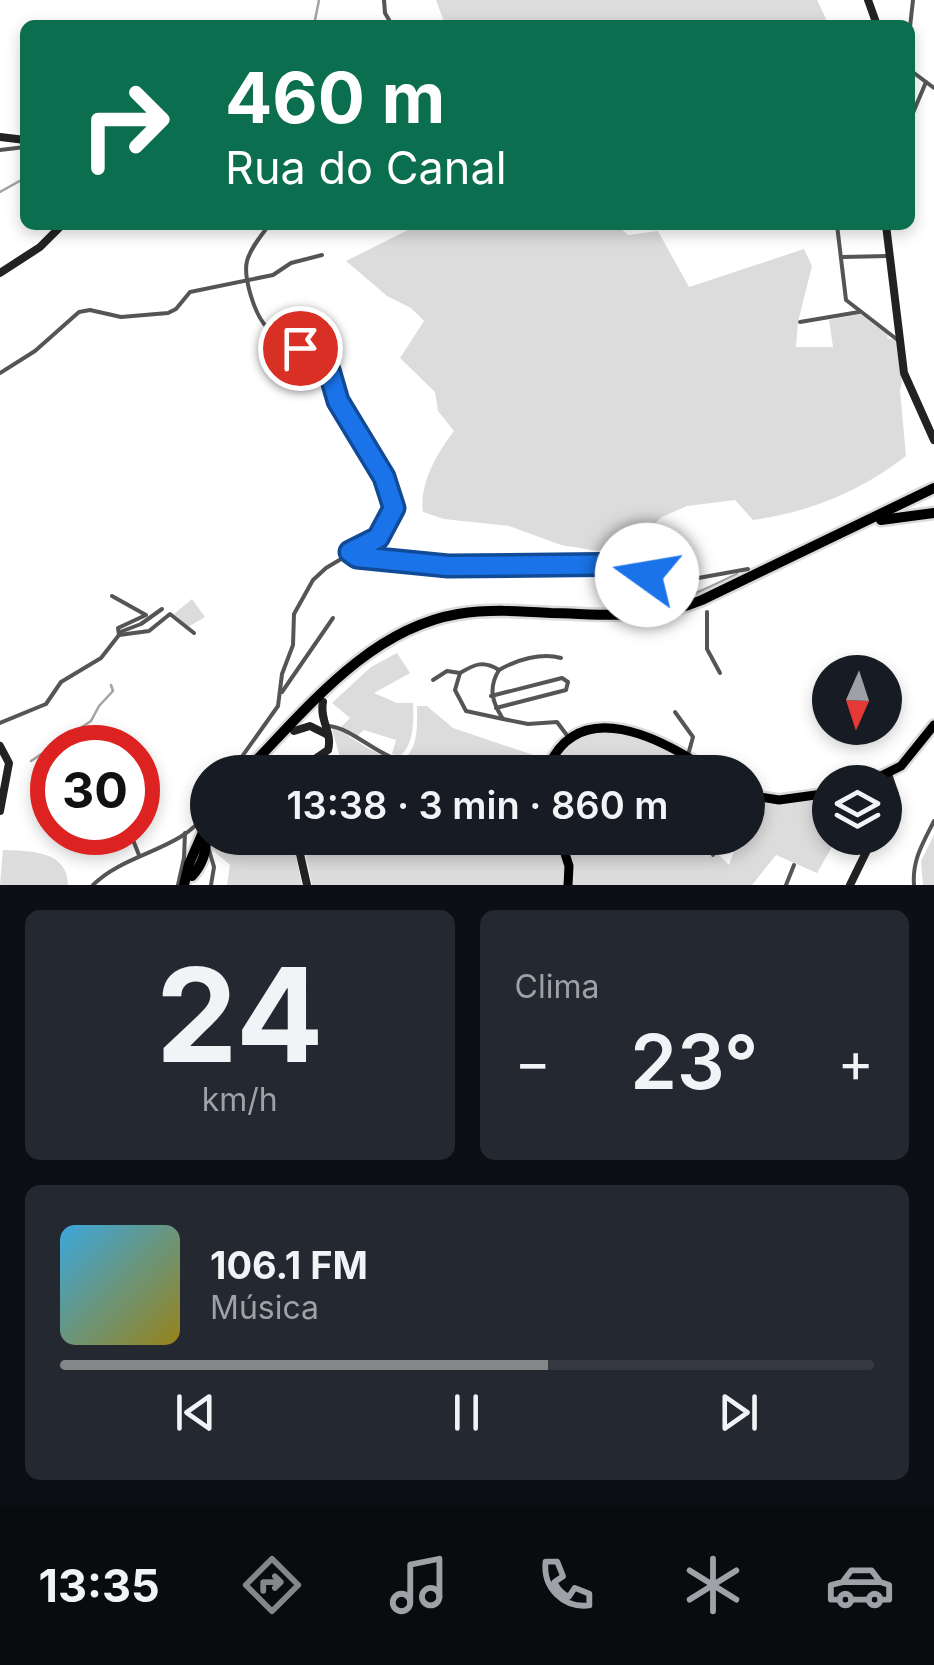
<!DOCTYPE html>
<html lang="pt">
<meta charset="utf-8">
<style>
:root{--surface:#171b24;--page:#242831;--text:#f1f3f6;--muted:#9ea1a6;--line:#363941;--accent:#858687}
body{margin:0;font-family:Inter,sans-serif;background:var(--page);color:var(--text);height:100vh;display:flex;flex-direction:column;font-size:38px;white-space:nowrap}
*{box-sizing:border-box;margin:0}
p{font-size:32px;color:var(--muted)}
.icon{flex:none;width:55px;height:55px;fill:none;stroke:currentColor;stroke-width:2;stroke-linecap:round;stroke-linejoin:round}
.map{position:relative;height:885px;overflow:hidden}
.panel{display:flex;flex-direction:column;gap:25px;padding:25px;background:#0d0f14;flex:1}
.panel>*{flex:none}
.guide{position:absolute;left:20px;top:20px;width:895px;height:210px;border-radius:15px;box-shadow:0 5px 15px #0003;background:#0b6e4f;color:#fff;overflow:hidden}
.needle{width:65px;rotate:183deg}
.buttons{position:absolute;left:812px;top:655px;display:grid;gap:20px}
.buttons a{display:grid;place-items:center;width:90px;height:90px;border-radius:50%;background:var(--surface);box-shadow:0 5px 15px #0003;font-size:50px}
.speed{position:absolute;left:30px;top:725px;display:flex;gap:20px;font-size:50px;font-weight:700;text-align:center}
.speed>*{display:grid;place-content:center;width:130px;height:130px;border-radius:50%;background:var(--surface);box-shadow:0 5px 15px #0003;line-height:1}
.speed .limit{border:15px solid #d22;background:#fff;color:#111}
.pin{position:absolute;display:grid;place-items:center;width:85px;height:85px;color:#fff;margin:-42px;border:5px solid #fff;border-radius:50%;box-shadow:0 2px 10px #0007}
.me{position:absolute;width:110px;margin:-55px;rotate:283deg;stroke-linejoin:round;filter:drop-shadow(0 0 8px #0008)}
.turn{display:flex;align-items:center;gap:35px;height:210px;padding:0 40px;font-size:45px}
.turn .icon{width:130px;height:130px;stroke-width:2.5}
.turn b{display:block;font-size:70px;line-height:85px}
.big{font-size:75px;font-weight:600;line-height:1.1}
.panel .card{flex:1;display:flex;flex-direction:column;justify-content:center;gap:15px;min-width:0;padding:0 35px;border-radius:15px;background:var(--page)}
.panel .dial{align-items:center;gap:0}
.dial b{font-size:130px;line-height:1}
.song{display:flex;align-items:center;gap:30px}
.cover{width:120px;height:120px;border-radius:15px;background:linear-gradient(135deg,hsl(200 70% 55%),hsl(50 70% 35%))}
.played{height:10px;border-radius:5px;background:linear-gradient(90deg,var(--accent) 60%,var(--line) 60%)}
.keys{display:flex;justify-content:space-around;direction:ltr}
.heat{display:flex;justify-content:space-between;align-items:center;font-size:55px;direction:ltr}
.panel .tiles{flex:1;display:grid;gap:25px;grid-template-columns:1fr 1fr}
.card:last-child{grid-column:span 2}
.trip{position:absolute;left:190px;top:755px;width:575px;height:100px;border-radius:50px;background:var(--surface);box-shadow:0 5px 15px #0003;font-weight:600;line-height:100px;text-align:center}
.menu{display:flex;height:160px;justify-content:space-around;align-items:center;background:#090b0e;color:var(--muted)}
.menu .icon{width:70px;height:70px}
.menu .active{color:var(--accent)}
.menu b{font-size:45px;color:var(--text)}
.map>svg:first-child{display:block}
.green{fill:#dcdcdc}
.lines{fill:none;stroke-linecap:round;stroke-linejoin:round}
.stream{stroke:#a3a3a3;stroke-width:2.5}
.primary-casing{stroke:#dbdbdb;stroke-width:14}
.highway-casing{stroke:#dbdbdb;stroke-width:15}
.street{stroke:#555;stroke-width:4}
.secondary{stroke:#222;stroke-width:8}
.primary{stroke:#000;stroke-width:9}
.highway{stroke:#000;stroke-width:10}
.route-casing{stroke:#114b97;stroke-width:25}
.route{stroke:#1a73e8;stroke-width:18}
</style>
<div class="map">
<svg width="934" height="885" viewBox="0 0 934 885">
<rect width="100%" height="100%" fill="#fff"/>
<g class="green">
<polygon points="436,0 817,0 829,25 445,25"/>
<path d="M418 225H617L628 235 658 231 689 287 804 249 812 266 798 322 796 347H833L829 320 860 314 888 335 887 338 899 341 904 373 900 390 906 456C861 491 810 512 753 520L735 500 687 506 662 517 639 538 598 551 561 545 509 526 444 519 423 512C419 484 437 453 454 431L438 411 435 392 400 358 424 321 411 308 387 296 346 261Z"/>
<polygon points="192,599 205,617 188,627 174,614"/>
<path d="M397 653 410 673 374 693 397 703H413C414 720 414 745 400 756L392 754 396 740 364 730 356 737 341 727 350 718 332 703 371 667Z"/>
<path d="M417 706H427L453 728 548 760 542 772H331L342 764 332 730 336 727C357 742 376 756 402 761 419 748 417 726 417 706Z"/>
<path d="M595 732C632 731 660 745 691 763L685 772H551L571 741Z"/>
<polygon points="826,796 822,811 830,816 830,838 837,838 817,873 776,855 752,885 573,885 572,853 564,838 702,838 729,865 739,838 748,838 748,799 778,803"/>
<polygon points="934,835 934,885 923,885 921,861"/>
<polygon points="214,838 253,838 255,845 284,838 296,856 302,885 227,885 230,865 209,847"/>
<polygon points="296,838 555,838 565,866 564,885 312,885 305,852"/>
<path d="M3 850C28 851 68 850 68 885H0Z"/>
</g>
<g class="lines">
<g class="stream">
<polyline points="314,25 319,0"/>
<polyline points="0,192 25,178"/>
<path d="M627 608C669 608 700 592 737 574"/>
<polyline points="31,761 91,721 99,706 113,691 111,685"/>
</g>
<g class="primary-casing">
<g id="primary">
<path d="M546 772C577 692 663 739 711 772"/>
<polyline points="869,782 901,766 934,725"/>
<polyline points="748,795 779,800 830,793"/>
<polyline points="560,838 569,866 568,885"/>
</g>
</g>
<g class="highway-casing">
<g id="highway">
<polyline points="881,520 934,513"/>
<path d="M245 772C305 711 368 629 458 614 489 609 520 611 551 613 603 614 653 621 702 600L934 488"/>
<path d="M192 876C201 866 208 851 205 837"/>
<polyline points="184,885 189,864 208,821"/>
</g>
</g>
<g class="street">
<polyline points="384,0 385,13 392,25"/>
<polyline points="910,27 913,0"/>
<polyline points="910,70 934,88"/>
<polyline points="910,120 926,82"/>
<polyline points="0,150 25,147"/>
<polyline points="837,225 846,300 899,341"/>
<polyline points="843,257 888,256"/>
<polyline points="800,322 859,312"/>
<polyline points="0,373 35,351 79,312 90,310 121,317 168,313 176,309 190,292 273,275 291,263 322,255"/>
<polyline points="351,552 364,558 448,566 654,564"/>
<polyline points="647,565 649,583 654,586 748,569"/>
<polyline points="707,612 707,649 720,673"/>
<polyline points="120,632 141,624 162,609"/>
<polyline points="119,635 149,631 170,614 194,633"/>
<path d="M499 670C488 688 492 702 503 719L528 724 557 722 569 738"/>
<path d="M499 670C484 660 475 664 460 673L455 690 466 711 503 719"/>
<path d="M499 670C516 660 542 652 561 658"/>
<polyline points="433,680 447,671 460,673"/>
<polyline points="282,692 333,618"/>
<polyline points="491,696 562,678 568,682 566,690 496,708"/>
<polyline points="675,712 693,737 688,755"/>
<polyline points="0,723 46,704 61,682 101,658 119,635 118,628 146,615 112,596"/>
<path d="M329 726C349 728 371 749 391 757"/>
<path d="M231 772 278 706 282 674 293 645 294 614 313 580 326 568 378 537 395 508 384 477 338 401 329 370 264 324C254 311 243 277 247 261 251 247 261 236 269 225"/>
<polyline points="114,835 131,835 139,855"/>
<polyline points="209,850 214,867 211,885"/>
<polyline points="713,855 723,838"/>
<path d="M93 885C126 852 182 851 208 811"/>
<polyline points="178,885 184,858 185,833"/>
<polyline points="786,885 794,865"/>
<path d="M914 885C912 860 923 843 934 821"/>
</g>
<g class="secondary">
<polyline points="868,0 877,25"/>
<polyline points="0,137 25,140"/>
<polyline points="886,225 904,373 934,440"/>
<polyline points="0,273 40,247 62,225"/>
<polyline points="294,731 310,726 328,735"/>
<polyline points="0,746 9,763 0,811"/>
<path d="M296 772 328 750C333 733 319 720 323 702"/>
<polyline points="885,815 895,794 888,774"/>
<polyline points="290,838 300,854 307,885"/>
<polyline points="850,885 873,838"/>
</g>
<use href="#primary" class="primary"/>
<use href="#highway" class="highway"/>
</g>
<g class="lines">
<g class="route-casing">
<polyline id="route" points="300,348 329,370 338,401 384,477 394,508 378,538 350,552 357,557 448,566 648,564 647,575"/>
</g>
<use href="#route" class="route"/>
</g>
</svg>
<div class="buttons">
<a><svg class="needle" viewBox="-14 -14 28 28"><path d="M0-13l5 13h-10z" fill="#e53935"/><path d="M0 13l5-13h-10z" fill="#9ea1a6"/></svg></a>
<a><svg class="icon" aria-label="layers" viewBox="0 0 24 24"><path d="M12 4l9 5-9 5-9-5zM3 14l9 5 9-5"/></svg></a>
</div>
<div class="speed"><div class="limit">30</div></div>
<div class="pin" style="left:300px;top:348px;background:#d93025"><svg class="icon" aria-label="arrive" viewBox="0 0 24 24"><path d="M6 21V4h12l-3 4 3 4H6"/></svg></div>
<svg class="me" style="left:647px;top:575px" viewBox="-20 -20 40 40"><circle r="19" fill="#fff"/><path d="M0-13L10 11 0 6-10 11z" fill="#1a73e8"/></svg>
<div class="trip">13:38 · 3 min · 860 m</div>
<div class="guide">
<div class="turn"><svg class="icon" aria-label="right" viewBox="0 0 24 24"><path d="M7 20v-9h11M14 6l5 5-5 5"/></svg><div><b>460 m</b>Rua do Canal</div></div>
</div>
</div>
<section class="panel">
<div class="tiles">
<div class="card dial"><b>24</b><p>km/h</p></div>
<div class="card"><p>Clima</p>
<div class="heat"><a>−</a><b class="big">23°</b><a>+</a></div>
</div>
<div class="card">
<div class="song"><i class="cover"></i><div><b>106.1 FM</b><p>Música</p></div></div>
<div class="played"></div>
<div class="keys"><svg class="icon" aria-label="previous" viewBox="0 0 24 24"><path d="M18 5L8 12l10 7zM5 5v14"/></svg><svg class="icon" aria-label="pause" viewBox="0 0 24 24"><path d="M8 5v14M16 5v14"/></svg><svg class="icon" aria-label="next" viewBox="0 0 24 24"><path d="M6 5l10 7-10 7zM19 5v14"/></svg></div>
</div>
</div>
</section>
<nav class="menu">
<b>13:35</b>
<svg class="icon active" aria-label="directions" viewBox="0 0 24 24"><path d="M12 3l9 9-9 9-9-9zM9 14v-3h6M13 9l2 2-2 2"/></svg>
<svg class="icon" aria-label="music" viewBox="0 0 24 24"><path d="M9 18V5l10-2v13"/><circle cx="6" cy="18" r="3"/><circle cx="16" cy="16" r="3"/></svg>
<svg class="icon" aria-label="phone" viewBox="0 0 24 24"><path d="M5 4h4l2 5-3 2q2 4 5 5l2-3 5 2v4C11 20 4 13 5 4z"/></svg>
<svg class="icon" aria-label="climate" viewBox="0 0 24 24"><path d="M12 3v18M4 7l16 10M4 17L20 7"/></svg>
<svg class="icon" aria-label="car" viewBox="0 0 24 24"><path d="M5 17H2v-5l4-1 3-4h7l3 4 3 1v5h-3M9 17h6M6 11h13"/><circle cx="7" cy="17" r="2"/><circle cx="17" cy="17" r="2"/></svg>
</nav>
